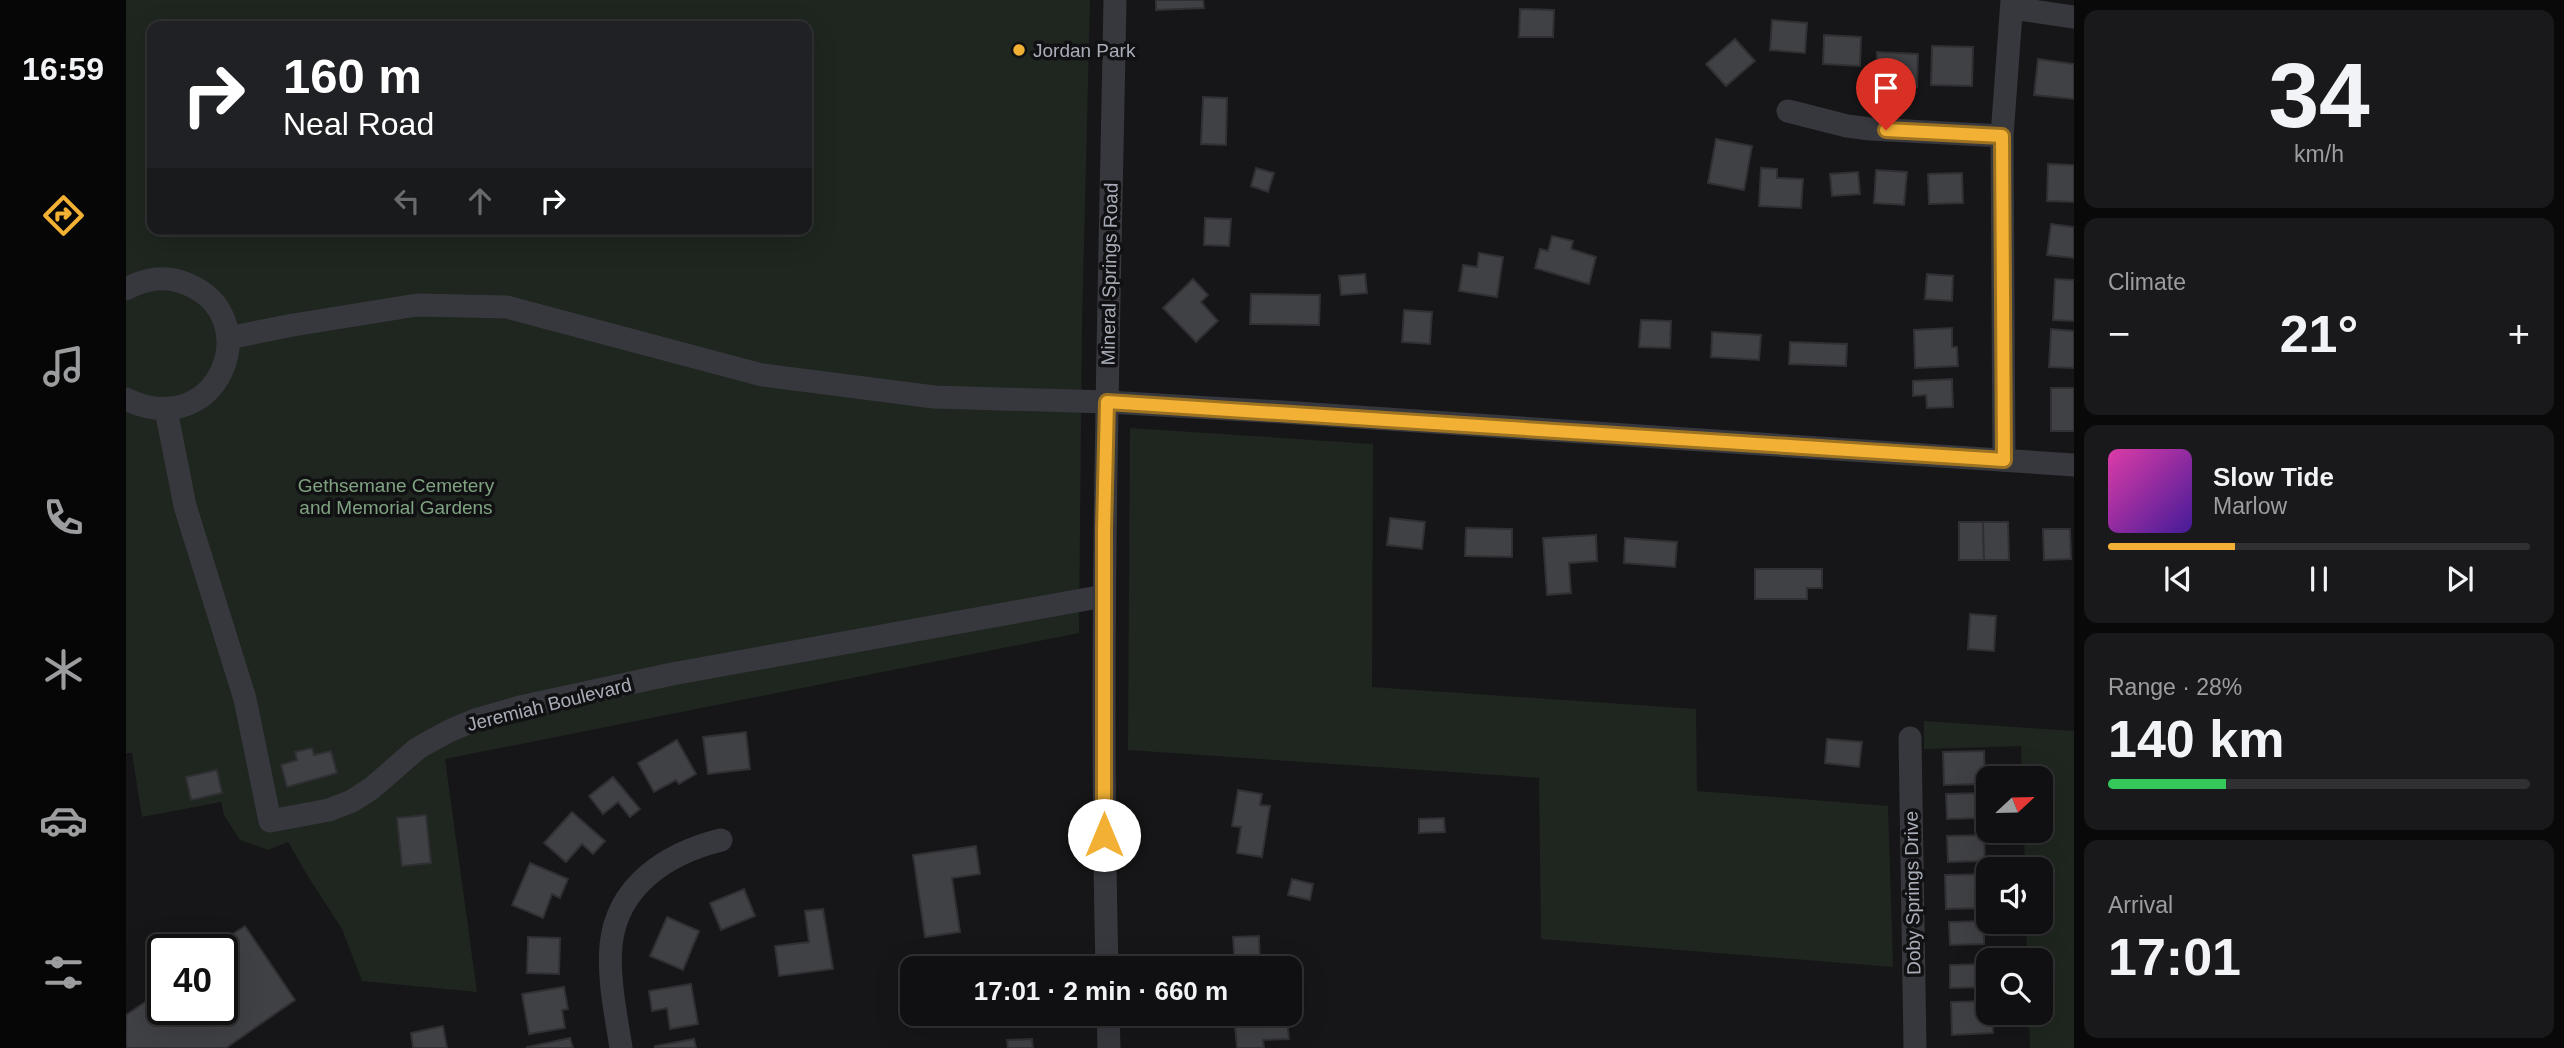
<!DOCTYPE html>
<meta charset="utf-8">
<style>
:root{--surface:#101012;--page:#19191b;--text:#f1f3f6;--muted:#9c9d9f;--line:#303032;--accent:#f2b134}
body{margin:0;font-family:Arial,sans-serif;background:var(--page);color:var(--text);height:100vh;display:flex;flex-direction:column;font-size:26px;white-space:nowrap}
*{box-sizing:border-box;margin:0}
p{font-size:23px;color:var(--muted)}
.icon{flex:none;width:38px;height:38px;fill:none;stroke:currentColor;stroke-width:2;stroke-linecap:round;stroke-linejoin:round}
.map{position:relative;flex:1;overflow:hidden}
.sheet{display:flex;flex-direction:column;gap:10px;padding:10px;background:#09090a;width:490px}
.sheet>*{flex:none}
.guide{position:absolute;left:21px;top:21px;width:665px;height:214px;border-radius:14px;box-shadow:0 7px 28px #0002,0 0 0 2px var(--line);background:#202124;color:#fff;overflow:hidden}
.needle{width:46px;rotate:68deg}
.controls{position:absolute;left:1850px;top:766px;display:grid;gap:14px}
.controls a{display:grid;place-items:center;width:77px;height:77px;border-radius:14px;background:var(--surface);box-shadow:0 7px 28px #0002,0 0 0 2px var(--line);font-size:35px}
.speed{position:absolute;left:21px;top:934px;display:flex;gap:14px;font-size:35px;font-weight:700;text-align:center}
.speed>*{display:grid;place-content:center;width:91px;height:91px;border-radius:50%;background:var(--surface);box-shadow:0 7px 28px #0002,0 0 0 2px var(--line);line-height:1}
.speed .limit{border:4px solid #111;border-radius:10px;background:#fff;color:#111}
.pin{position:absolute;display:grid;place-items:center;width:60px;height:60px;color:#fff;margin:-72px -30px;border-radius:50% 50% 50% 0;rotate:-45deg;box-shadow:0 0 7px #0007}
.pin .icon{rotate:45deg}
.me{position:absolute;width:77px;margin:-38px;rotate:0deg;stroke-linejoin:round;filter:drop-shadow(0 0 5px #0008)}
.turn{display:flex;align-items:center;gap:24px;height:147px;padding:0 21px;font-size:32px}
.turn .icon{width:91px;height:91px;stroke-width:2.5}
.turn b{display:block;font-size:49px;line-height:60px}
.lanes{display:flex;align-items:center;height:66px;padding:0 21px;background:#0003;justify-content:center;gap:35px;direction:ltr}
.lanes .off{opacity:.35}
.big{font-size:52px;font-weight:600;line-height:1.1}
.sheet .tile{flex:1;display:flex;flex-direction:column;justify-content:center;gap:10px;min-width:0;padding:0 24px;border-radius:14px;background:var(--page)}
.sheet .dial{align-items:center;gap:0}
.dial b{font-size:91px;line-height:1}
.song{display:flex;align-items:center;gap:21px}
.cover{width:84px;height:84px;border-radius:10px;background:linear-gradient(135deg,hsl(320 70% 55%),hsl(260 70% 35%))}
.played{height:7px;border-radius:4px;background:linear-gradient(90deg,var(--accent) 30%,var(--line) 30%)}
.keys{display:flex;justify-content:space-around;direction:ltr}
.heat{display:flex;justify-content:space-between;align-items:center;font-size:38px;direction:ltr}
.charge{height:10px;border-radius:5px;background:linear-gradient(90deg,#34c759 28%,var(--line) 0)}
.trip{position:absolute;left:774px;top:956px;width:402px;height:70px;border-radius:14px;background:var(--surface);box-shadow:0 7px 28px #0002,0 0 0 2px var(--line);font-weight:600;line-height:70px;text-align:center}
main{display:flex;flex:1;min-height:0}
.menu{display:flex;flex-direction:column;width:126px;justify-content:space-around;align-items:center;background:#060607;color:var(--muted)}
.menu .icon{width:49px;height:49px}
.menu .selected{color:var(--accent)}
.menu b{font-size:32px;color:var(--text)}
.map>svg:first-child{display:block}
.green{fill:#1e261f;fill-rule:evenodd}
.building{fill:#404145;stroke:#303034;stroke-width:2}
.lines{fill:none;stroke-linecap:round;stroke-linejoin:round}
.minor{stroke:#37383d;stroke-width:23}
.route-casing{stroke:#9d7322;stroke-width:18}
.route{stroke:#f2b134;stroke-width:12}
.poi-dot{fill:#f2b134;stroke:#111113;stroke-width:2.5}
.labels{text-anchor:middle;stroke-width:7;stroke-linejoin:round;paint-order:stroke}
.poi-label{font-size:19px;fill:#a8adb8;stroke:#111113;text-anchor:start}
.street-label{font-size:19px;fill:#a8adb8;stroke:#111113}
.park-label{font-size:19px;fill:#7fa381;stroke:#111113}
</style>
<main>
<nav class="menu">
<b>16:59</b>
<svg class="icon selected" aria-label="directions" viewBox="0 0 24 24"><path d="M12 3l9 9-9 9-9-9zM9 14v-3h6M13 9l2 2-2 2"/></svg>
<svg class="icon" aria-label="music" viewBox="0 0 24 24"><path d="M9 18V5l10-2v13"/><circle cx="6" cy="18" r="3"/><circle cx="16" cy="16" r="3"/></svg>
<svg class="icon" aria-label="phone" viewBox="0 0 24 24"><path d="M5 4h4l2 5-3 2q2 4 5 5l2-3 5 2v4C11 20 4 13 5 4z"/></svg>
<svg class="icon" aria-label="climate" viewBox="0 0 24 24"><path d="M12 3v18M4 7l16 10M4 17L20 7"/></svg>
<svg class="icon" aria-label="car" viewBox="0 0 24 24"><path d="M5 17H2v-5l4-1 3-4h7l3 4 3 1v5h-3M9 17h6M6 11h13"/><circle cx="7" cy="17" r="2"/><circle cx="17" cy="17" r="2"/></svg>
<svg class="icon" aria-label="filters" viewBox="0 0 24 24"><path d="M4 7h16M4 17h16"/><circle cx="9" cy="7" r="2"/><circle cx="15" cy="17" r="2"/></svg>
</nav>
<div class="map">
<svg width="1948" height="1048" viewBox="0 0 1948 1048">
<rect width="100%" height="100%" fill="#161618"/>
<g class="green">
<path d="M0 0H964L956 325 953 633 319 759 351 992 236 981 216 929 183 878 162 842 142 850 114 840 98 815 95 802 16 817 6 753H0ZM26 26H681V229H26Z"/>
<polygon points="1004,428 1247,444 1246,687 1570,709 1571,791 1762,806 1767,967 1415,939 1413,778 1002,750"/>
<polygon points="1798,721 1948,731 1948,1048 1904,1048 1903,1013 1914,1013 1914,961 1901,961 1900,922 1914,922 1914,870 1899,870 1898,831 1914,831 1914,779 1896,779 1895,746 1798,749"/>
</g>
<g class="building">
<polygon points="1030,0 1077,0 1078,8 1030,10"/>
<polygon points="1394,9 1428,10 1427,37 1393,37"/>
<polygon points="1646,20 1681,23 1679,53 1644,50"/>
<polygon points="1698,35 1735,37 1734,66 1697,64"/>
<polygon points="1609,39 1629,61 1600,86 1580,64"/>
<polygon points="1806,46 1847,47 1846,86 1805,85"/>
<polygon points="1751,52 1792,54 1791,87 1750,85"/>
<polygon points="1912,59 1948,64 1948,99 1908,95"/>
<polygon points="1077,97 1101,98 1100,145 1075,144"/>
<polygon points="1590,139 1626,146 1618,190 1582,183"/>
<polygon points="1922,164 1948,165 1948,202 1921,201"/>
<polygon points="1130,168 1148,173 1142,192 1125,186"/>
<polygon points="1635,168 1651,169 1651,178 1677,179 1675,208 1633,206"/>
<polygon points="1750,170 1781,172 1778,205 1748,203"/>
<polygon points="1732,172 1734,194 1706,196 1704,174"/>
<polygon points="1836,173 1837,203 1803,204 1802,174"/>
<polygon points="1079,218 1105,219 1103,246 1078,245"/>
<polygon points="1925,224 1948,227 1948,258 1921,255"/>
<polygon points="1426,236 1447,241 1445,249 1470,257 1463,284 1409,268 1414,249 1422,251"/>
<polygon points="1353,253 1377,257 1371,297 1333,291 1337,265 1351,267"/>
<polygon points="1239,274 1241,293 1215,295 1213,276"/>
<polygon points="1801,274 1827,276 1826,301 1799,299"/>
<polygon points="1067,279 1082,295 1075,302 1092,321 1070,342 1037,308"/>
<polygon points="1929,279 1948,280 1948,321 1927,320"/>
<polygon points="1125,294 1194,295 1193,325 1124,324"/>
<polygon points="1278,310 1306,312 1304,344 1276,342"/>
<polygon points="1515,320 1545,321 1544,348 1513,347"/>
<polygon points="1826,328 1826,347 1831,347 1832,366 1789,368 1788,330"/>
<polygon points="1925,329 1948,331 1948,368 1923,367"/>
<polygon points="1586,332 1635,335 1633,360 1585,357"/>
<polygon points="1664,342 1721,344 1720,366 1663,364"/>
<polygon points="1826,379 1827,407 1801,408 1800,395 1787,396 1787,381"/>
<rect x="1925" y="388" width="23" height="43"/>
<polygon points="1264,518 1299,522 1296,549 1261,545"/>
<polygon points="1833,522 1857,522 1858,560 1833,560"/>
<polygon points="1857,522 1882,522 1883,560 1858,560"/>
<polygon points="1340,528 1386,529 1386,557 1339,556"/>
<polygon points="1917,529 1944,529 1945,559 1918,560"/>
<polygon points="1470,535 1471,561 1443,563 1445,593 1421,595 1417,538"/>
<polygon points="1499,538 1551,542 1549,567 1498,563"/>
<polygon points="1629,569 1696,569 1696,588 1681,588 1681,599 1629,599"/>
<polygon points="1844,614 1870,616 1868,651 1842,649"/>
<polygon points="620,732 624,769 582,774 577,737"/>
<polygon points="1701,739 1736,742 1733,767 1699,763"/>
<polygon points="551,740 570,774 553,784 550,780 528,792 512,763"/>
<polygon points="186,748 188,755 205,751 211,773 161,787 155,765 171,760 169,752"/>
<polygon points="1858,751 1859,784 1818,785 1817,752"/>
<polygon points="91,770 96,793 65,800 60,777"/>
<polygon points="487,777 514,809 504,817 492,802 477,814 463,796"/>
<polygon points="1112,790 1136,794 1134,805 1144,806 1136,857 1111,853 1115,827 1106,826"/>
<polygon points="1855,793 1855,818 1821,819 1820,794"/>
<polygon points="446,812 479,841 467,854 456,844 440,862 418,843"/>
<polygon points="300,815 305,863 276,866 271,818"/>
<polygon points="1318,818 1319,832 1293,833 1293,819"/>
<polygon points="1858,835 1859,861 1822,862 1821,836"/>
<polygon points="850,846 854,874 826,878 834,932 799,937 787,855"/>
<polygon points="404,863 442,879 434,898 426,894 417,918 386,905"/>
<polygon points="1862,874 1862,908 1820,909 1819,875"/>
<polygon points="1166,879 1187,884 1184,900 1162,895"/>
<polygon points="618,889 629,916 595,930 584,903"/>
<polygon points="697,909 707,969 653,976 649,946 683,942 679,911"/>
<polygon points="541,917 573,931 557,970 524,956"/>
<polygon points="1858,921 1858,944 1824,945 1823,922"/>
<polygon points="119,926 169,1000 100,1048 0,1048 0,1015 37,990 37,1010 96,1010 96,950 82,950"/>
<polygon points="1133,936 1134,968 1109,968 1107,937"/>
<polygon points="402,937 434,938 433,974 401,973"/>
<polygon points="1861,964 1862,987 1824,988 1824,965"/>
<polygon points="565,984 572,1024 544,1029 541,1008 526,1011 523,991"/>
<polygon points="438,987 442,1009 436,1010 439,1028 403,1034 396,994"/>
<polygon points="1862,1001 1862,1013 1866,1013 1867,1033 1826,1035 1825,1002"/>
<polygon points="1137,1013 1137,1023 1161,1021 1163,1039 1137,1040 1138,1048 1111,1048 1108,1015"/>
<polygon points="317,1026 321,1048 287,1048 285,1033"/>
<polygon points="444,1038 447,1048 401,1048 401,1047"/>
<polygon points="568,1039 570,1048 529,1048 529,1046"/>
<polygon points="906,1039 907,1048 882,1048 881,1040"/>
</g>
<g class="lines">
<g class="minor">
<polyline points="1886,8 1948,17"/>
<polyline points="1662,111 1721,126 1744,129 1876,136"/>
<path d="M0 289C20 278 40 275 61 284 142 317 93 444 0 399"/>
<polyline points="102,338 167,325 291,305 381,307 636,375 808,397 981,402 1156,412 1948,465"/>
<polyline points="40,410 59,506 119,699 144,821 203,810 226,801 246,788 292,748 323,731 349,720 394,707 546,674 978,596"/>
<polyline points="1878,460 1876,136 1886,0"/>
<polyline points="1784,738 1789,1048"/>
<path d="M981 968C973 645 983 323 989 0"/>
<polyline points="982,1013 983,1048"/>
<path d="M495 1048C490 1015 482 979 485 945 491 885 542 853 595 840"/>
</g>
</g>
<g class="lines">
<g class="route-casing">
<polyline id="route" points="978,835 978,530 981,402 1878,460 1876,136 1760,130"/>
</g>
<use href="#route" class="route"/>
</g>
<circle class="poi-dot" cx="893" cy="50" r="7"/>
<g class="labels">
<g class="poi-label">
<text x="907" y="57">Jordan Park</text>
</g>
<g class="street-label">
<text transform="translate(983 274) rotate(-89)" y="7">Mineral Springs Road</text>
<text transform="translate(423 704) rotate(-14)" y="7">Jeremiah Boulevard</text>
<text transform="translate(1786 893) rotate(-91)" y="7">Doby Springs Drive</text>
</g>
<g class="park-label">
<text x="270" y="492">Gethsemane Cemetery<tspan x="270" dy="22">and Memorial Gardens</tspan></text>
</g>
</g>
</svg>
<div class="controls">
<a><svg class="needle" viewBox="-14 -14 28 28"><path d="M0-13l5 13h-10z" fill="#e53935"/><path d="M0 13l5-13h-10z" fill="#9c9d9f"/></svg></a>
<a><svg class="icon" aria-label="sound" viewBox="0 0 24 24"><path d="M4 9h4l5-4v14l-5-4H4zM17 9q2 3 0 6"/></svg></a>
<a><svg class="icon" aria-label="search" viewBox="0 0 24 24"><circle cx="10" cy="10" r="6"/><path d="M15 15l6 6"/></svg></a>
</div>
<div class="speed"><div class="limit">40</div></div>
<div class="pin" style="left:1760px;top:130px;background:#d93025"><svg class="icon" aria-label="arrive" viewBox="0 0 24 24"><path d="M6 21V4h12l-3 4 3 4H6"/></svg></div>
<svg class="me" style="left:978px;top:835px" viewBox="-20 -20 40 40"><circle r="19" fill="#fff"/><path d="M0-13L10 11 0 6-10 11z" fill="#f2b134"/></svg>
<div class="trip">17:01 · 2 min · 660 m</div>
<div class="guide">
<div class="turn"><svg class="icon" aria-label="right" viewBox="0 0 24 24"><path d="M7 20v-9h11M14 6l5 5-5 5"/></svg><div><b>160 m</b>Neal Road</div></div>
<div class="lanes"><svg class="icon off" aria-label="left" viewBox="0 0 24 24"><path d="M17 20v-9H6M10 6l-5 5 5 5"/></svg><svg class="icon off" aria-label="ahead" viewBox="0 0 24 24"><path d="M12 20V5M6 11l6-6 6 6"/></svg><svg class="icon" aria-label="right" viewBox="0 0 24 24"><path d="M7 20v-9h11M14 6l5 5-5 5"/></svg></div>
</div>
</div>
<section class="sheet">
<div class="tile dial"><b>34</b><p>km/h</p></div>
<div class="tile"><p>Climate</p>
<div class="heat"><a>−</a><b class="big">21°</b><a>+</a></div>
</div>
<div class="tile">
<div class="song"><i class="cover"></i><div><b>Slow Tide</b><p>Marlow</p></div></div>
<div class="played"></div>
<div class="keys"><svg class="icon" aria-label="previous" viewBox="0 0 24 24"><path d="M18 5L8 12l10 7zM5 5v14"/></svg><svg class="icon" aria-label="pause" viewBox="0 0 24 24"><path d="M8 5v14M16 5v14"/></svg><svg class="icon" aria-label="next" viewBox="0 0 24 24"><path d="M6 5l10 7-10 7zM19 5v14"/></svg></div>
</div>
<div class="tile"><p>Range · 28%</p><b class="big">140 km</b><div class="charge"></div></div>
<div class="tile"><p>Arrival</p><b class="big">17:01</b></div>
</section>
</main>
